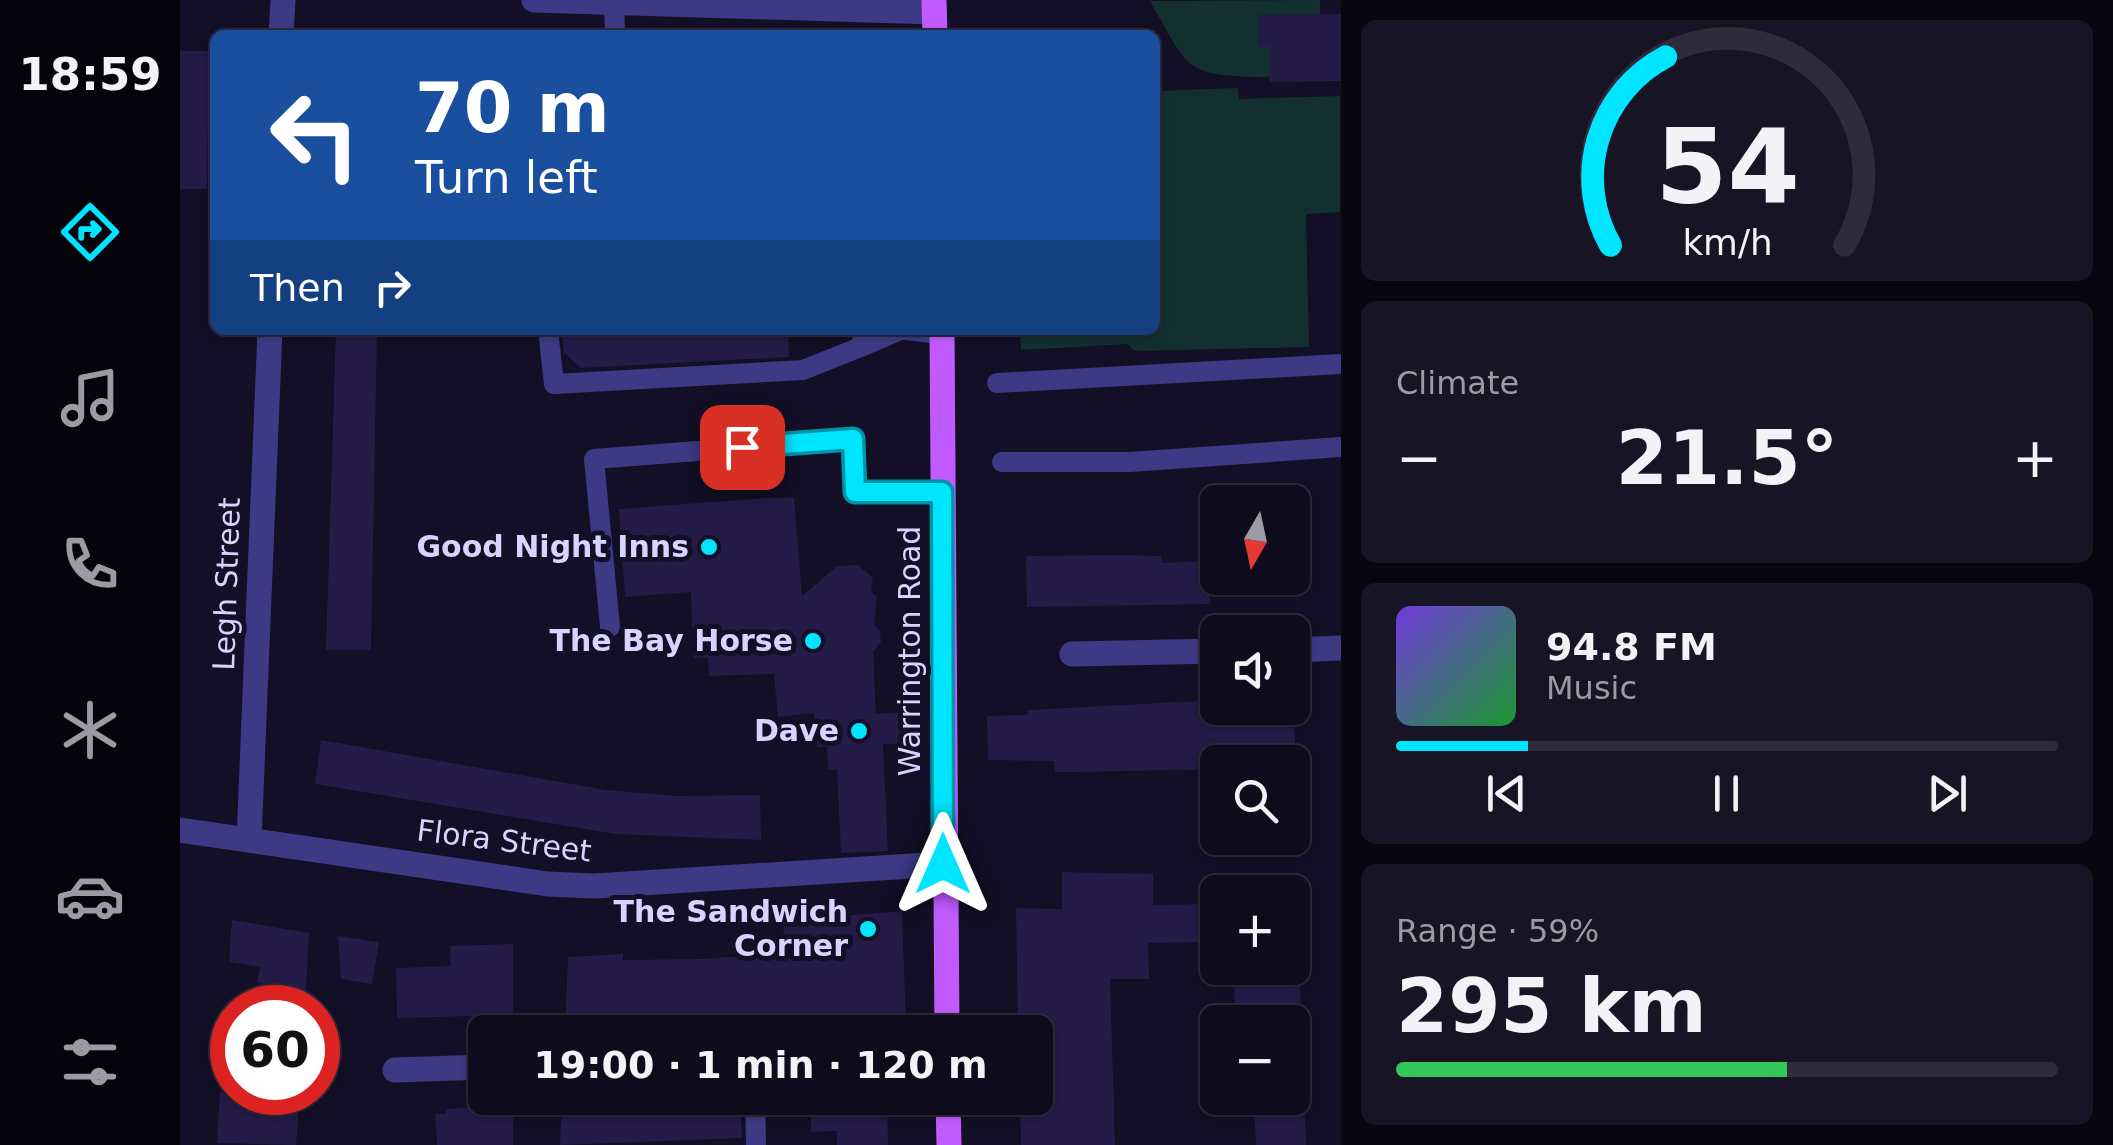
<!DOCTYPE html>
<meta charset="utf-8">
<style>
:root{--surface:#0e0b1c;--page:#171425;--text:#f1f3f6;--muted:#9b9ba3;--line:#2e2b3b;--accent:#00e5ff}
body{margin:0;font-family:"DejaVu Sans",sans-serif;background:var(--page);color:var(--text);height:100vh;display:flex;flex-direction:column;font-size:38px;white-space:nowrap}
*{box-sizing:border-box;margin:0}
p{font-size:32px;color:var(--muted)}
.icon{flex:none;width:55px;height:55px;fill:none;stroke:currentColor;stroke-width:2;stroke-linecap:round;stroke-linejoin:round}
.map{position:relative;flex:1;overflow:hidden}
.drawer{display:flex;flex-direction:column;gap:20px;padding:20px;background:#08060f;width:772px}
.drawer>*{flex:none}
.banner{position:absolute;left:30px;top:30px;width:950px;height:305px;border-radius:15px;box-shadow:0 2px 8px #0004,0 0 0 2px var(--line);background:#1a4fa0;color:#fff;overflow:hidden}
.needle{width:65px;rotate:189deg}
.fabs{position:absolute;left:1020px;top:485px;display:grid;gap:20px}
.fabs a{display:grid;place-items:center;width:110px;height:110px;border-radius:15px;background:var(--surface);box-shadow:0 2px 8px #0004,0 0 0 2px var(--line);font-size:50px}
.speed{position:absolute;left:30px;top:985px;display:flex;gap:20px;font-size:50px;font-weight:700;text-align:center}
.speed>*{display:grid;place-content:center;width:130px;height:130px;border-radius:50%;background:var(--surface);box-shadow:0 2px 8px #0004,0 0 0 2px var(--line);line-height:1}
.speed .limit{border:15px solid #d22;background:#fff;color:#111}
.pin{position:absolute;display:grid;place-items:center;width:85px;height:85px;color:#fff;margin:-42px;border-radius:20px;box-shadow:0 5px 15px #0006}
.me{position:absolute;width:110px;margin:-55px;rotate:0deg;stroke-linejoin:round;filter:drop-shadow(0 0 8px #0008)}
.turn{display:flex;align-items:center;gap:35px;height:210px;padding:0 40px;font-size:45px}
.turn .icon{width:130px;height:130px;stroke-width:2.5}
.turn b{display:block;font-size:70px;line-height:85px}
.then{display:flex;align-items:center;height:95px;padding:0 40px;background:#0003;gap:20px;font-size:38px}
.big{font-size:75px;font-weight:700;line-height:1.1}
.drawer .tile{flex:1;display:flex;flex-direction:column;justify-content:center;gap:15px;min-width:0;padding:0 35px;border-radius:15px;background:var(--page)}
.drawer .dial{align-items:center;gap:0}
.dial svg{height:260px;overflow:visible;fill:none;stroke:var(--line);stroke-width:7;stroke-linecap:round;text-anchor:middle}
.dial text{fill:var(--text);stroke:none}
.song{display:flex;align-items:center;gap:30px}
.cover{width:120px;height:120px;border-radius:15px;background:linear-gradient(135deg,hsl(260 70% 55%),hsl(130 70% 35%))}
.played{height:10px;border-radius:5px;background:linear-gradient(90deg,var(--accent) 20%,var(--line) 20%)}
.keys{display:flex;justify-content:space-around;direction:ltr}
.heat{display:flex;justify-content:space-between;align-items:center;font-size:55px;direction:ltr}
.charge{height:15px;border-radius:8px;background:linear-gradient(90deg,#34c759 59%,var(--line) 0)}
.trip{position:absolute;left:288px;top:1015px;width:585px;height:100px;border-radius:15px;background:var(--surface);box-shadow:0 2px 8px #0004,0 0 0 2px var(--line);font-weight:700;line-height:100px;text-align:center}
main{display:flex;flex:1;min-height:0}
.dock{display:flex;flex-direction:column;width:180px;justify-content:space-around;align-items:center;background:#06040b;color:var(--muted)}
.dock .icon{width:70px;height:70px}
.dock .selected{color:var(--accent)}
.dock b{font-size:45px;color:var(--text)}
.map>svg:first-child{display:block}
.green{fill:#12302f}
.building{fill:#241b47}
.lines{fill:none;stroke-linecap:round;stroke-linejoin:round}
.service{stroke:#3d3a85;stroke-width:20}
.minor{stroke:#3d3a85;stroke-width:25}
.primary{stroke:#c25bff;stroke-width:25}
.route-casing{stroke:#0095a6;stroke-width:25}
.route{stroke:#00e5ff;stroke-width:18}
.poi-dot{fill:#00e5ff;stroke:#130f26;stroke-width:4}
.labels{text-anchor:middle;stroke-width:10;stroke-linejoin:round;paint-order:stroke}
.poi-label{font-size:30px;font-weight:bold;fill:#d9d4ff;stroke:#130f26;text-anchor:end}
.street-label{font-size:30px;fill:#d9d4ff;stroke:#130f26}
</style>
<main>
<nav class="dock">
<b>18:59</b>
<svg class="icon selected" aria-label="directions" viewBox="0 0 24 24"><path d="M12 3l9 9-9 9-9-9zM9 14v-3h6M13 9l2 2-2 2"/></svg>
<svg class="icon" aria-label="music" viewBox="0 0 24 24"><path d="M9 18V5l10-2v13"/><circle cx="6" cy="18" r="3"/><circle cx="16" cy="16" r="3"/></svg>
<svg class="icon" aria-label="phone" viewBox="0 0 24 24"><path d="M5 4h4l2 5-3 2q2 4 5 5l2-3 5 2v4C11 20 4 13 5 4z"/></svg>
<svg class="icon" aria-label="climate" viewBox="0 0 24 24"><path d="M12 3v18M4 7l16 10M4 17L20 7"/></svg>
<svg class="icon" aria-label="car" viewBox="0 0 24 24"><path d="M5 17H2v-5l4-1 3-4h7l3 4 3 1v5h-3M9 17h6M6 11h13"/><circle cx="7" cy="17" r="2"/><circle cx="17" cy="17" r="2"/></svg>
<svg class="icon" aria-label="filters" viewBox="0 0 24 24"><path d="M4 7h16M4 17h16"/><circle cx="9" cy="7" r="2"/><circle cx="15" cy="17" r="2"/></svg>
</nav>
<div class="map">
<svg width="1161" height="1145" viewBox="0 0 1161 1145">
<rect width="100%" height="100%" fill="#130f26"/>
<g class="green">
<path d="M1140 0V14L1078 15V45L1090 46V76L1085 77C1003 76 1009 69 970 1Z"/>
<polygon points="1058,88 1059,99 1160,96 1160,212 1126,214 1129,347 954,351 948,344 841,350 840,330 975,330 975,91"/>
</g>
<g class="building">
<polygon points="1161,14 1161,81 1090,82 1090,46 1078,46 1078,15"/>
<polygon points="0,51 29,51 27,189 0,189"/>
<polygon points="156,330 197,330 191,650 146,650"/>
<polygon points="382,330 608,330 609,357 401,368 384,353"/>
<polygon points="587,498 614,498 622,596 657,566 678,565 693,578 691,591 697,597 694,625 700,631 701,642 693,652 696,714 723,712 723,744 703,744 708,851 661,853 657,769 648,770 647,747 637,747 634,713 598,717 594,674 529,676 528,658 513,658 511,592 445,597 439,509"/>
<polygon points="945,555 981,556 982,563 1028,561 1030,604 847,607 846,556"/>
<polygon points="1038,700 1038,708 1113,708 1116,756 1040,760 1038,769 902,772 875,772 874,761 808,760 807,716 848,715 848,710"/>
<polygon points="141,740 426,790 496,796 580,795 581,840 435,834 135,784"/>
<polygon points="882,872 973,874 973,905 1028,904 1028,942 968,943 969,979 930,979 935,1145 841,1145 840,1098 855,1098 855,1032 838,1032 836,908 882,909"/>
<polygon points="722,911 726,1024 671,1026 671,1015 611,1019 611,1024 412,1028 411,1013 386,1013 388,957 443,954 443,960 522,959 605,953 603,921"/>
<polygon points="52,920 129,933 126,991 77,983 80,967 49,962"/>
<polygon points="158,936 199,942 192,984 161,979"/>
<polygon points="333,944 333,1015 217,1018 216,968 271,966 270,946"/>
<polygon points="1054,968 1120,968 1121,1022 1055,1022"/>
<polygon points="40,1092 120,1092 116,1145 37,1143"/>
<polygon points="382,1098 560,1098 562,1138 380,1145"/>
<polygon points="654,1098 707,1098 708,1145 657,1145 657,1131 631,1132 631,1102 654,1101"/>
<polygon points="1074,1098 1124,1098 1126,1145 1076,1145"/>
<polygon points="333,1104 333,1145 257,1145 255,1114 266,1114 266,1109"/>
</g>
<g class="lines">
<g class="service">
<polyline points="434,2 435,35"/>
<polyline points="368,330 374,384 623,370 683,346"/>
<polyline points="682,330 683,346 720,330"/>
<polyline points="725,330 762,334"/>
<polyline points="817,383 1161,364"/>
<polyline points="822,462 950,462 1161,447"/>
<polyline points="430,627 414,459 673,439 675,492 762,492"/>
<polyline points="575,1098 576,1145"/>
</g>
<g class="minor">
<polyline points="354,0 754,12"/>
<polyline points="101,35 103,0"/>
<polyline points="1112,650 1161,648"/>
<polyline points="892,654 1038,651"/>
<polyline points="0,830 368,884 414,886 763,864"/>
<polyline points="69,840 90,330"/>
<polyline points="215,1070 305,1067"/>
</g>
<g class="primary">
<polyline points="754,0 755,35"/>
<polyline points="762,330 767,1032"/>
<polyline points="768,1098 769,1145"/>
</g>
</g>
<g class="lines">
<g class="route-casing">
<polyline id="route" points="562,447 673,439 675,492 762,492 763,864"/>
</g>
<use href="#route" class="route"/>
</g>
<g class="poi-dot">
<circle cx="529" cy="547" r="10"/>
<circle cx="633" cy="641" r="10"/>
<circle cx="679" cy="731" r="10"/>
<circle cx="688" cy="929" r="10"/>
</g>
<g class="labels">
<g class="poi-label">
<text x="509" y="557">Good Night Inns</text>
<text x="613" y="651">The Bay Horse</text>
<text x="659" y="741">Dave</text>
<text x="668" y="922">The Sandwich<tspan x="668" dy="34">Corner</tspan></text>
</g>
<g class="street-label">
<text transform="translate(47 584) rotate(-88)" y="10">Legh Street</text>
<text transform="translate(730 651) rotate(-90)" y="10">Warrington Road</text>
<text transform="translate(324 841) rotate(7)" y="10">Flora Street</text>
</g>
</g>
</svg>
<div class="fabs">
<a><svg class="needle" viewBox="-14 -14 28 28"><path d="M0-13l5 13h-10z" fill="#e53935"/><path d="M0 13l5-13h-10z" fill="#9b9ba3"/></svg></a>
<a><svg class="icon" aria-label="sound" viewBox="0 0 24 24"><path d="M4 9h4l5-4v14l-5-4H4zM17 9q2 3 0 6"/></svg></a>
<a><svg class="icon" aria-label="search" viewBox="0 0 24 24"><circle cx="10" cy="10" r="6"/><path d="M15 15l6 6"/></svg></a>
<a>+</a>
<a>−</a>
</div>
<div class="speed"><div class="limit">60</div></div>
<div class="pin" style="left:562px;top:447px;background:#d93025"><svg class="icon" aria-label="arrive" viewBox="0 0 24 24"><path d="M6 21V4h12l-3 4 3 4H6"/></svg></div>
<svg class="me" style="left:763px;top:864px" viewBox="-20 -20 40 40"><path d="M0-17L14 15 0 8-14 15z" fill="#00e5ff" stroke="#fff" stroke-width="4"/></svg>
<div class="trip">19:00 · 1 min · 120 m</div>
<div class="banner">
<div class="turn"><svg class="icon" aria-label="left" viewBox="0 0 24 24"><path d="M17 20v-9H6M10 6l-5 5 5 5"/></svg><div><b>70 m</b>Turn left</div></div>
<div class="then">Then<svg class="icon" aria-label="right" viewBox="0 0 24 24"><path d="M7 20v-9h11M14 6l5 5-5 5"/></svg></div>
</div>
</div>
<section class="drawer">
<div class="tile dial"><svg viewBox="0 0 100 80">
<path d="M14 69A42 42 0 1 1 86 69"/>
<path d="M14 69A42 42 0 0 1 31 11" stroke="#00e5ff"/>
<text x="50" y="56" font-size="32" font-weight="700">54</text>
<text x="50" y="72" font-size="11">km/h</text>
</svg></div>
<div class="tile"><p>Climate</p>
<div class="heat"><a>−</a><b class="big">21.5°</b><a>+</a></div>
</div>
<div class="tile">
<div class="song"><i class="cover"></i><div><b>94.8 FM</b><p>Music</p></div></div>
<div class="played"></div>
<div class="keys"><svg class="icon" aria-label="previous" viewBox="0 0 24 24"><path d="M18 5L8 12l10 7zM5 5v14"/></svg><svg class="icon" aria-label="pause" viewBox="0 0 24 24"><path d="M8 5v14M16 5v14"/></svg><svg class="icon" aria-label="next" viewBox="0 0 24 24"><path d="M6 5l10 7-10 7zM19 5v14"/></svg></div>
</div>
<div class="tile"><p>Range · 59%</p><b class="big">295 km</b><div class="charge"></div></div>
</section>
</main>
